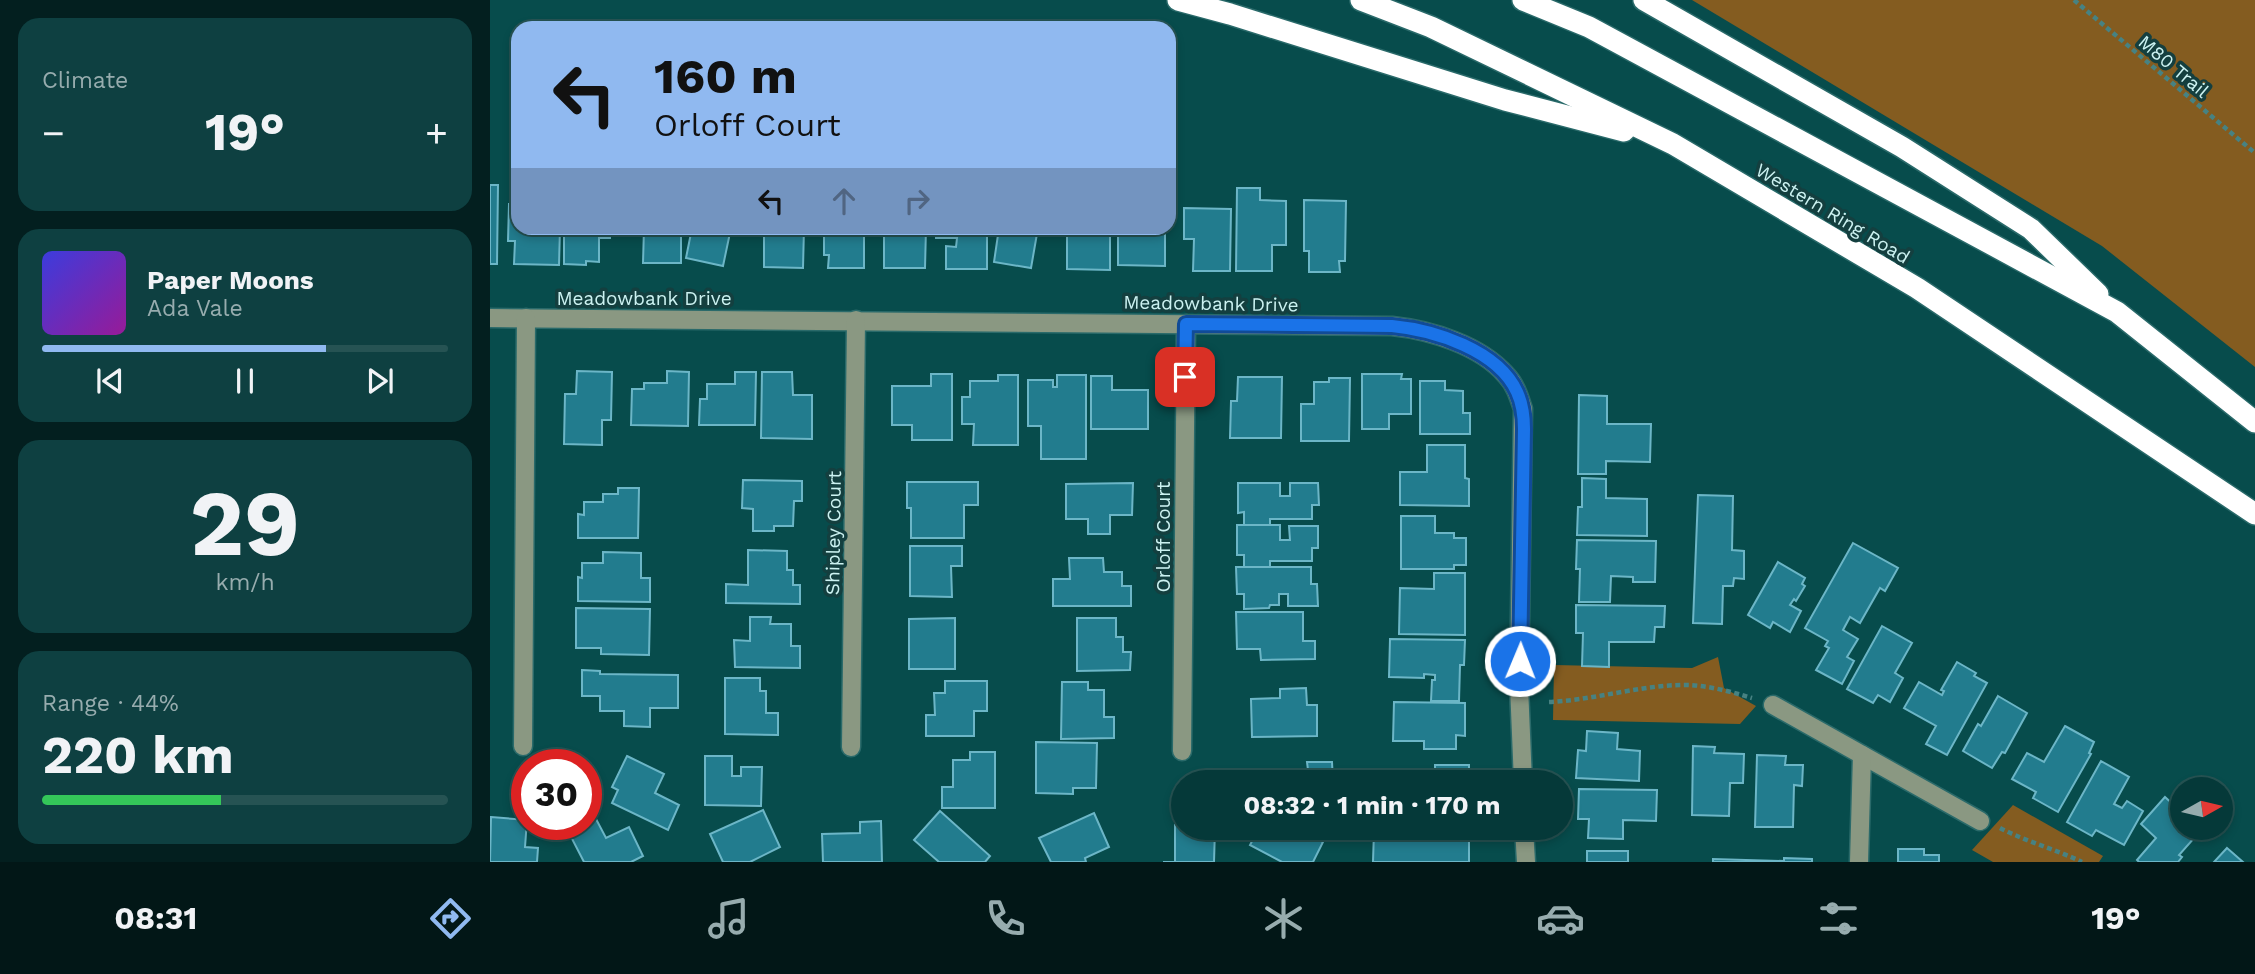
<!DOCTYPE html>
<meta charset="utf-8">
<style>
:root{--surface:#053939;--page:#0e4041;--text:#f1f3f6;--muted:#97acae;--line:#265353;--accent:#90b9f0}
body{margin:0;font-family:"Work Sans",sans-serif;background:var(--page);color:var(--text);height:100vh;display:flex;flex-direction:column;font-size:26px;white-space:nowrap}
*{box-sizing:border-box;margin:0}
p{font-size:23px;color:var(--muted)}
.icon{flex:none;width:38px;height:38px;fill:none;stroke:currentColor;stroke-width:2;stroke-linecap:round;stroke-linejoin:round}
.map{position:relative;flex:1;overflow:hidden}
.drawer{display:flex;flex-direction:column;gap:18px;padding:18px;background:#031f1f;width:490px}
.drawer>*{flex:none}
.top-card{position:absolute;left:21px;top:21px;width:665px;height:214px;border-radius:21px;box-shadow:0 4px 10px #0003,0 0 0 2px var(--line);background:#90b9f0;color:#111;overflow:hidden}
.needle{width:46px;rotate:82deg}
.tools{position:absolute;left:1680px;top:777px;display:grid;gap:14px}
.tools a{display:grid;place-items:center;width:63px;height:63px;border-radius:50%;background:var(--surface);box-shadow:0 4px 10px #0003,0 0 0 2px var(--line);font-size:35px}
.speed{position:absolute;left:21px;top:749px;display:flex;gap:14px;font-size:35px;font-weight:700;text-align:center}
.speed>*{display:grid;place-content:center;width:91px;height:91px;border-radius:50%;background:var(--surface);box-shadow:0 4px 10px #0003,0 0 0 2px var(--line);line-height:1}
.speed .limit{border:10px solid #d22;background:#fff;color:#111}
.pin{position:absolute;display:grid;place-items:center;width:60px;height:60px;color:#fff;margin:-30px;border-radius:14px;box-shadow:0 4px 10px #0006}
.me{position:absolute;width:77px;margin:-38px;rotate:1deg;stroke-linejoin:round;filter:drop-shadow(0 0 5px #0008)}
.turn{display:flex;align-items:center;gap:24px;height:147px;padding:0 28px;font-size:32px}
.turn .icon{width:91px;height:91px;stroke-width:2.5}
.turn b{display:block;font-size:49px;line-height:60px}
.lanes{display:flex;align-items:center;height:66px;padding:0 28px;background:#0003;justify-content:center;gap:35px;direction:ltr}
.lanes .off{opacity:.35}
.big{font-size:52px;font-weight:700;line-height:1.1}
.drawer .card{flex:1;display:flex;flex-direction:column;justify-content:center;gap:10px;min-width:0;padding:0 24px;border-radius:21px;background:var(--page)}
.drawer .dial{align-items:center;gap:0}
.dial b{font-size:91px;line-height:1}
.song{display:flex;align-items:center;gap:21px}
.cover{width:84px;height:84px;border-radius:10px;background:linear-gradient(135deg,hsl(240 70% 55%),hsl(300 70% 35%))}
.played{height:7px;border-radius:4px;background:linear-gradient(90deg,var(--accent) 70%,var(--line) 70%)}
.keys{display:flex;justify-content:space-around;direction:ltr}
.heat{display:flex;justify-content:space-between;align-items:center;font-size:38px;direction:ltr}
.charge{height:10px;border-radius:5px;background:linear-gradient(90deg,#34c759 44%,var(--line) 0)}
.trip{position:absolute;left:681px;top:770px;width:402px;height:70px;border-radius:35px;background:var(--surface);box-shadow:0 4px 10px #0003,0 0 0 2px var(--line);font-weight:700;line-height:70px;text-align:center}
.dock{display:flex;height:112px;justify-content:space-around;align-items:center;background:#021717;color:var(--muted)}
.dock .icon{width:49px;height:49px}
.dock .selected{color:var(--accent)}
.dock b{font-size:32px;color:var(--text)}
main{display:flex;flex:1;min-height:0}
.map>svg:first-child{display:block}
.green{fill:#845c20}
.building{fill:#227c8e;stroke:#6cb6c7;stroke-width:2}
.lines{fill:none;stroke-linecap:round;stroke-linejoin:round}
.minor-casing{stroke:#2a6a6a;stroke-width:21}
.highway-casing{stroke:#2a6a6a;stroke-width:24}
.path{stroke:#478282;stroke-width:4.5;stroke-dasharray:5 3.5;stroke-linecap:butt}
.minor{stroke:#8a9882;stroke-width:18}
.highway{stroke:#fff;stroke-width:21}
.route-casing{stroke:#114b97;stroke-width:18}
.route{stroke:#1a73e8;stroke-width:12}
.labels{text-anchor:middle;stroke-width:7;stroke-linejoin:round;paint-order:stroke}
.street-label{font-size:19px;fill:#ccf2f1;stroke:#143f3f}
</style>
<main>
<section class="drawer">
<div class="card"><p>Climate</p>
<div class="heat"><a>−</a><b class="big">19°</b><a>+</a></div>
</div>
<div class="card">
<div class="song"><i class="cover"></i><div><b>Paper Moons</b><p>Ada Vale</p></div></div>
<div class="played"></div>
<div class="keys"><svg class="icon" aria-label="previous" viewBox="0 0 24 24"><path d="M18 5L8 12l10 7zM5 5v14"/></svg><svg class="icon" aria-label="pause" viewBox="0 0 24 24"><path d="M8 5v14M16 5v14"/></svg><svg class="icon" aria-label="next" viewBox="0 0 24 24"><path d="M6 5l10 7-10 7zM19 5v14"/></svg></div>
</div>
<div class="card dial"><b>29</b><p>km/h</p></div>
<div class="card"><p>Range · 44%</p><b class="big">220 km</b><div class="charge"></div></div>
</section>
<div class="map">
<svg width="1765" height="862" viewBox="0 0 1765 862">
<rect width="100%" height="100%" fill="#074c4c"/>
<g class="green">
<polygon points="1202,0 1765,0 1765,367 1612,246"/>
<polygon points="1228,657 1234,688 1266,706 1250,724 1063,720 1064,665 1202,668"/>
<polygon points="1523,805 1613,856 1609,862 1503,862 1482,850"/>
</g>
<g class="building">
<polygon points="0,185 8,185 7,264 0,264"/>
<polygon points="747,188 770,188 770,200 796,201 796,245 782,245 782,271 746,271"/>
<polygon points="814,200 856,201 855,261 849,261 850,272 819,272 819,251 814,251"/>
<polygon points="19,204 28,204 28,228 70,228 69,265 24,264 25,241 18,241"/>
<polygon points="694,208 741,209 740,271 703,271 704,239 694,239"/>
<polygon points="74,228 120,228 120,238 109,238 109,262 96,261 96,265 74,264"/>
<polygon points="154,228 191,228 191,263 153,263"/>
<polygon points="202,228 241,228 233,266 196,258"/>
<polygon points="263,228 314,228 313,268 274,267 274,229"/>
<polygon points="323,228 374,228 374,268 338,268 339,255 334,255 334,230 323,231"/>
<polygon points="386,228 436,228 435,268 394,268 394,233 386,233"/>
<polygon points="446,228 497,228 497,269 456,269 456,246 466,247 467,238 446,238"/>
<polygon points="509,228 548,228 541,268 504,262"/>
<polygon points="570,228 620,228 620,270 577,269 577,235 570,234"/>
<polygon points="628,228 675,228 675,266 628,265"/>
<polygon points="87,371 122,372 121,420 112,420 112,445 74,444 75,394 86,394"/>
<polygon points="177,371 199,372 198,426 141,425 142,389 154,389 154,383 177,383"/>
<polygon points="245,372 266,372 265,425 209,425 210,399 217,399 217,384 245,384"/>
<polygon points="272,372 302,372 303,395 322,395 322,439 271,438"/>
<polygon points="441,374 462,374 462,440 422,440 422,425 402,425 402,386 441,386"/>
<polygon points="872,374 912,374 911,379 921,379 921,414 899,414 899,429 872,429"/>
<polygon points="508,375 528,375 528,445 483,445 484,424 472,424 472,397 480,397 480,381 508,381"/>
<polygon points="567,375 596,375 596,459 551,459 551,426 538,426 538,380 563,380 563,387 567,387"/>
<polygon points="601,376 622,376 622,390 658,390 658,429 601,429"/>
<polygon points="748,377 792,377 791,438 740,438 741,401 747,401"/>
<polygon points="839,378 860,378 859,441 811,441 811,404 824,404 824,382 839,382"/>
<polygon points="930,381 955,381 955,390 973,391 973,413 980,413 980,434 930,434"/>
<polygon points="1089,395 1117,396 1117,424 1161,424 1160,462 1116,461 1116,474 1088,474"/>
<polygon points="937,445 975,445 975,478 979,479 979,506 910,505 910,472 937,472"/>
<polygon points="1092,478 1116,479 1116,498 1157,499 1157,536 1087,535 1088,507 1092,507"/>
<polygon points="253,480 312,481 312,501 304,501 303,526 284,526 284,531 263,531 263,509 252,508"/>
<polygon points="417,482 488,482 488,505 474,505 474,538 421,538 421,508 417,508"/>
<polygon points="643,483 642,515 620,515 620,534 598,534 598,519 576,519 576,484"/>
<polygon points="748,483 790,483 790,496 800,496 800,483 828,483 829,505 822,505 822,519 780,519 780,525 754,525 754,512 748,513"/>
<polygon points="128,488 149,488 148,538 88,538 88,514 94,515 94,502 113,502 113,494 128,494"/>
<polygon points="1208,495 1243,496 1242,550 1254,551 1254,579 1244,578 1243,586 1233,586 1232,624 1203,623"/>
<polygon points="911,516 945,516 945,533 964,533 964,538 976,538 976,565 964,565 964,569 911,569"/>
<polygon points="747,525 790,525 790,540 800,540 799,526 828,526 828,548 822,548 822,561 780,561 780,567 754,567 754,555 747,555"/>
<polygon points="1087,540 1166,541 1165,582 1143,582 1143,577 1121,576 1120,602 1089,602 1090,569 1086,569"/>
<polygon points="1363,543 1408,568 1395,591 1390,588 1370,623 1360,617 1353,630 1368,639 1357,657 1364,661 1352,684 1326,670 1339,648 1335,646 1338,641 1315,628"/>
<polygon points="420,546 472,546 472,566 461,566 462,597 420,596"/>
<polygon points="258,550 297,551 297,570 303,570 303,585 310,585 310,604 236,603 236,584 258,585"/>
<polygon points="113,552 151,553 151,578 160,578 160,602 88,601 88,577 92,578 92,563 113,563"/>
<polygon points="579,558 613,558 614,572 632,572 632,586 641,586 641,606 563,606 563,579 580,579"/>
<polygon points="1288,562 1315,578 1312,584 1315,586 1306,601 1304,599 1300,605 1311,611 1300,632 1283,622 1280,628 1258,615"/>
<polygon points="746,567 821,567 821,584 827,584 828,606 798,606 798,594 789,594 789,605 780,605 779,608 754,609 754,594 747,594"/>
<polygon points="944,573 975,573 975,635 909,634 910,588 944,589"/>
<polygon points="1086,605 1175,606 1174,627 1165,627 1164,642 1119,642 1119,667 1092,666 1093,633 1086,633"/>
<polygon points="86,608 160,609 159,655 111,654 111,648 86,648"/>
<polygon points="746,612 813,612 813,641 825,641 825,659 771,660 770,649 747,649"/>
<polygon points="260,617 281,617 280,624 301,624 301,646 310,646 310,668 245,667 244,640 260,641"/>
<polygon points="465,618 465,669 419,669 419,619"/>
<polygon points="587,618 626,618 626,637 633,637 633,652 641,652 640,670 587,671"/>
<polygon points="1392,626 1422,643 1405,673 1413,678 1400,702 1388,695 1383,703 1357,689"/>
<polygon points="900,639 975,640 974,665 970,665 969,701 941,701 942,680 945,680 945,675 934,674 934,678 899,677"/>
<polygon points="1467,662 1486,673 1484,676 1497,683 1457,755 1436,744 1446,726 1414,708 1429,682 1452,695 1454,691 1451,690"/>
<polygon points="92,670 110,671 110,674 188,675 188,708 160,708 160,727 134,726 134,711 110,711 110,696 92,696"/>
<polygon points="235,678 270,678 270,691 276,691 276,713 288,713 288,735 235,734"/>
<polygon points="455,681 497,681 497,711 484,711 484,736 436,736 436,715 445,715 444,693 455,693"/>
<polygon points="572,682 598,682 598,690 614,690 614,717 624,717 624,738 571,739"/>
<polygon points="816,688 817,705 827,705 827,736 762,737 761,699 790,698 790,689"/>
<polygon points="1508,696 1537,713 1515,753 1512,752 1502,768 1473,751 1488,724 1491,726"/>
<polygon points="904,702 975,703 975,736 966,735 966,749 934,749 934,741 903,741"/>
<polygon points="1575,726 1604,742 1599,753 1601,754 1568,812 1543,798 1546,792 1522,779 1537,753 1554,762"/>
<polygon points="1097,731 1128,733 1127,749 1150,751 1149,781 1086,778 1088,750 1096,751"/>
<polygon points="546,742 607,743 606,788 583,788 583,794 546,793"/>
<polygon points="1203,746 1225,747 1224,753 1254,754 1253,783 1240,783 1239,816 1202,815"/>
<polygon points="480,752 505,752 505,808 452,808 452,787 463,787 463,760 480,760"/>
<polygon points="1267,755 1296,756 1295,765 1313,765 1312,786 1304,785 1303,827 1265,827"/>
<polygon points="137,756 174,774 165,793 189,805 178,830 122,803 128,790 122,787"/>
<polygon points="215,756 242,756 242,776 251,776 251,767 272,767 271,806 215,805"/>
<polygon points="1611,761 1639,777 1624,804 1632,808 1637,801 1653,811 1634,845 1606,830 1602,836 1577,822"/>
<polygon points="817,762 842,762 843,782 784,782 784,770 818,770"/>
<rect x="945" y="765" width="34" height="17"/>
<polygon points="1089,789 1167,790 1166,821 1133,820 1133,839 1098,838 1099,819 1088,819"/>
<polygon points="1675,797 1687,808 1692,802 1692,828 1713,828 1689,855 1692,857 1688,862 1649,862 1647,860 1666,838 1651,824"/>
<polygon points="273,810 290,847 260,862 233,862 220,834"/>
<polygon points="450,811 500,856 495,862 449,862 424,840"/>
<polygon points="604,813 619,847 595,858 596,862 561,862 549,838"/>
<polygon points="1,817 37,820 35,847 48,848 47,862 0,862"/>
<polygon points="106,819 116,838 139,827 153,856 141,862 94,862 79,833"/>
<polygon points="391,821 392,862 333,862 332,834 370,833 370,822"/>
<polygon points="685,825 693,825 693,828 725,828 724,862 673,862 685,862"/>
<polygon points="769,828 804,828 833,842 823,862 792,862 760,845"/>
<polygon points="884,831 979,832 979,862 883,862"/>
<polygon points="1737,848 1753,862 1724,862"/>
<polygon points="1408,849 1434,849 1434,855 1449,855 1449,862 1408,862"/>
<rect x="1097" y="851" width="41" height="11"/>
<polygon points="1294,858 1322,859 1322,862 1223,862 1223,859 1294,861"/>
</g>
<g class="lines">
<g class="minor-casing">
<g id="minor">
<path d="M0 318 902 326C940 330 990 345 1016 375 1025 384 1029 397 1033 409L1029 686 1033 782"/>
<polyline points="1283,705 1490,821"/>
<polyline points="33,746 36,318"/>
<polyline points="361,747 366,320"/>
<polyline points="692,751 696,324"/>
<polyline points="1034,828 1036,862"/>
<polyline points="1369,862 1372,755"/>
</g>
</g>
<g class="highway-casing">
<g id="highway">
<polyline points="688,0 740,14 1015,100 1134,131"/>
<polyline points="871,0 941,27 1183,144 1427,288 1765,514"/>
<polyline points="1033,0 1099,27 1627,312 1765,422"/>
<polyline points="1154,0 1412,147 1541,229 1608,294"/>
</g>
</g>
<g class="path">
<polyline points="1584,0 1765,153"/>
<path d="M1059 702C1106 700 1153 684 1199 685 1220 686 1242 692 1262 698"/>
<path d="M1510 828C1537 842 1565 849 1592 862"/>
</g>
<use href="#minor" class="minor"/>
<use href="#highway" class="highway"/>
</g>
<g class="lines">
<g class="route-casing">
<path id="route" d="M695 377 696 324 902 326C944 330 1008 350 1027 392 1033 405 1034 416 1034 429L1030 661"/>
</g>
<use href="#route" class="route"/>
</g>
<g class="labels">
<g class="street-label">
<text transform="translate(1684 66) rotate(40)" y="7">M80 Trail</text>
<text transform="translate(1343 213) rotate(31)" y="7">Western Ring Road</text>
<text x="154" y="305">Meadowbank Drive</text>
<text transform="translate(721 303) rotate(1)" y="7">Meadowbank Drive</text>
<text transform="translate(343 533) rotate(-89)" y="7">Shipley Court</text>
<text transform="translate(673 537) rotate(-90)" y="7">Orloff Court</text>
</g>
</g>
</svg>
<div class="tools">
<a><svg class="needle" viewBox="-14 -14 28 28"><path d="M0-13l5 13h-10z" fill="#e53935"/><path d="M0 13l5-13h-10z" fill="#97acae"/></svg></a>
</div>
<div class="speed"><div class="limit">30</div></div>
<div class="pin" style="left:695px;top:377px;background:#d93025"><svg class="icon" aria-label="arrive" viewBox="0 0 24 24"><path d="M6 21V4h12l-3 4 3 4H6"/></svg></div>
<svg class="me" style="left:1030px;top:661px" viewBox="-20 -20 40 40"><circle r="17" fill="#1a73e8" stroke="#fff" stroke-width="3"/><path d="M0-11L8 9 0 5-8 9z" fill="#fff"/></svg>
<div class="trip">08:32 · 1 min · 170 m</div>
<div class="top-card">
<div class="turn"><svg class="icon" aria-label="left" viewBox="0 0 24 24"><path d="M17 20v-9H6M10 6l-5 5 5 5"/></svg><div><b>160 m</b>Orloff Court</div></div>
<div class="lanes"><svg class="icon" aria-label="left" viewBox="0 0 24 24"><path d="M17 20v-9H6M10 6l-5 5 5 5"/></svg><svg class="icon off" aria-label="ahead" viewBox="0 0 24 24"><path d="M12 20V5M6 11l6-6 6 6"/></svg><svg class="icon off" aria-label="right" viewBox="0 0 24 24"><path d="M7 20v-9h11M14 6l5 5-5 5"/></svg></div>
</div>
</div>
</main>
<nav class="dock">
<b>08:31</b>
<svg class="icon selected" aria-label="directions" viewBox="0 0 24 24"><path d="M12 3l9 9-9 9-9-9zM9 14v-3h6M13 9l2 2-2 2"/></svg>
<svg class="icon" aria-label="music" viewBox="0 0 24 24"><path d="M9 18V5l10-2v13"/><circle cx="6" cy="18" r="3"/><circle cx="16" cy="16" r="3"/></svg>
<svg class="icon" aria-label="phone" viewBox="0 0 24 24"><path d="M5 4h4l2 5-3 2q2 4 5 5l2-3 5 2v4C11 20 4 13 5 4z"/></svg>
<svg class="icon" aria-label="climate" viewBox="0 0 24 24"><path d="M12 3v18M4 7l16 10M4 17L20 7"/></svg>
<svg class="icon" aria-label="car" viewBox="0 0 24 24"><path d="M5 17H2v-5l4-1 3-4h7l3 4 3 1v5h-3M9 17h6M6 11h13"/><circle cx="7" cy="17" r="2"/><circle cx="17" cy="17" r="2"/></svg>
<svg class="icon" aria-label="filters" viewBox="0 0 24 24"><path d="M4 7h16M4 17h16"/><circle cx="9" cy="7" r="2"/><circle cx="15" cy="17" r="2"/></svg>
<b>19°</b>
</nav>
